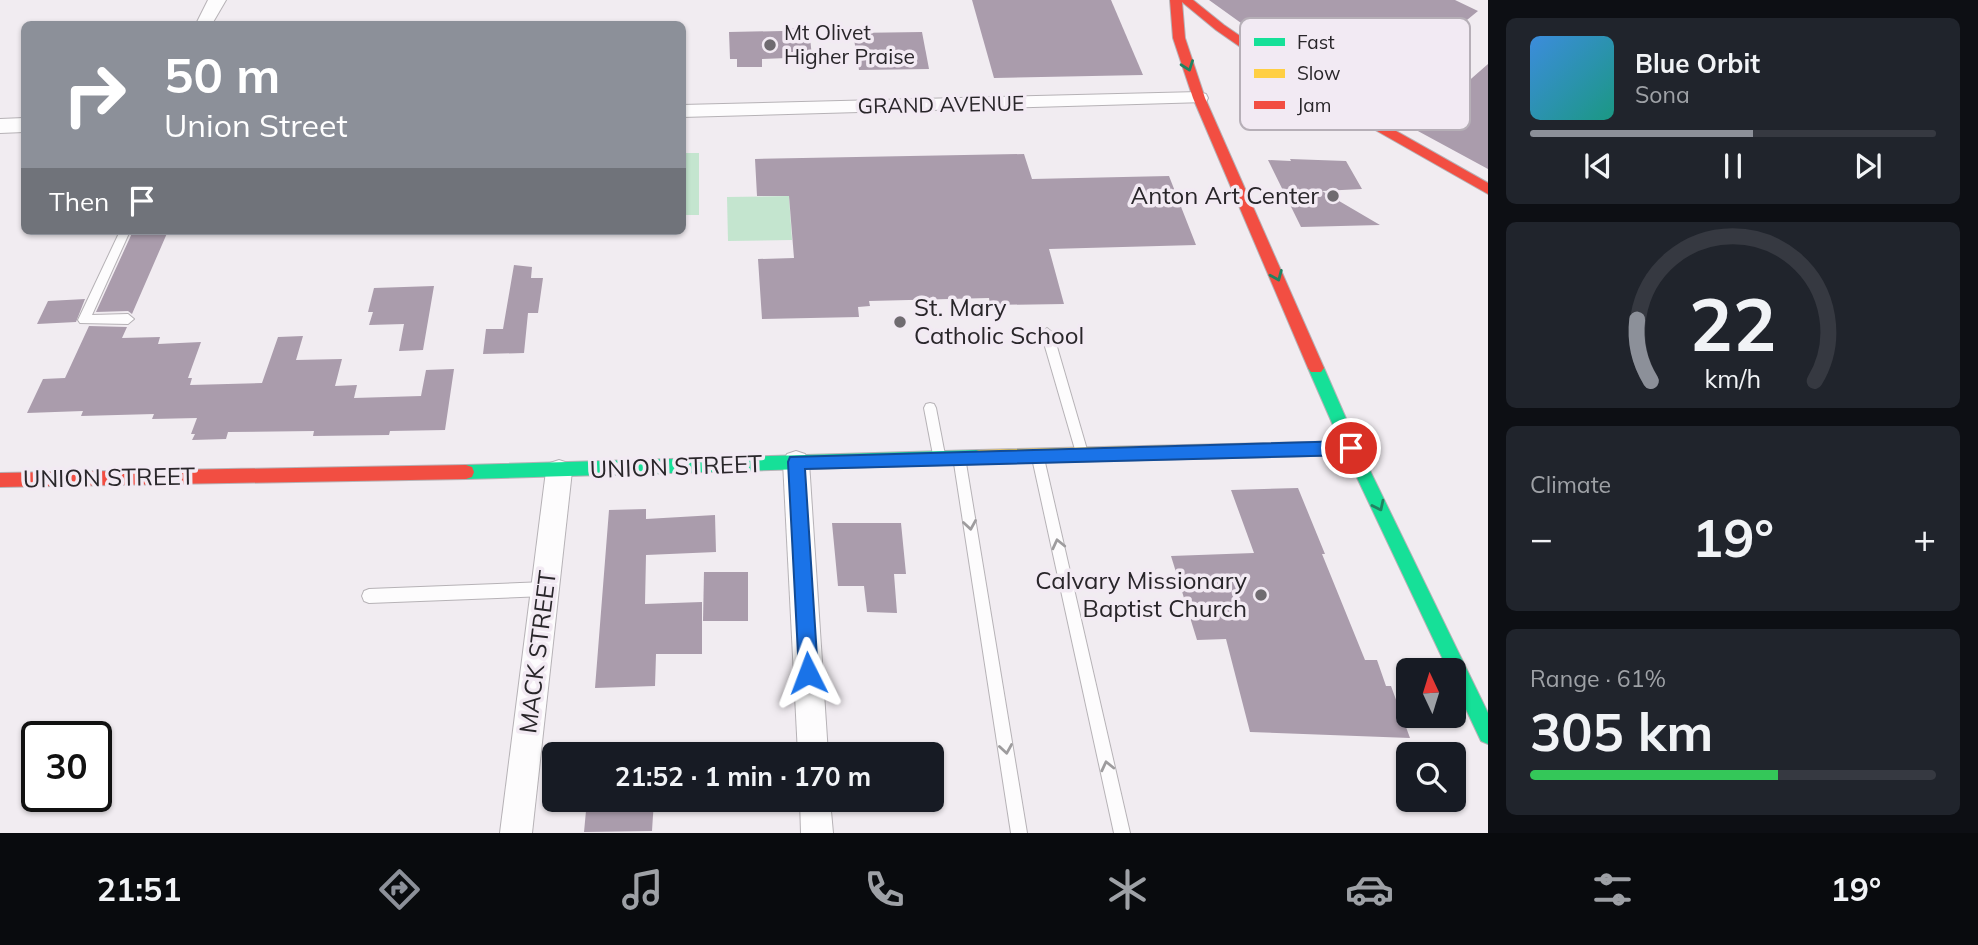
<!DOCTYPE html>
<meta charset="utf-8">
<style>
:root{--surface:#171b24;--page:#20242c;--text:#f1f3f6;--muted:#9ea1a6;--line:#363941;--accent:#8c9099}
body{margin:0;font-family:Mulish,sans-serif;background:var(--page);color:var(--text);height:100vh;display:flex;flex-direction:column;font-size:26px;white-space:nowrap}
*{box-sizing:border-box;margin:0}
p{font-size:23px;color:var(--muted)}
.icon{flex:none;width:38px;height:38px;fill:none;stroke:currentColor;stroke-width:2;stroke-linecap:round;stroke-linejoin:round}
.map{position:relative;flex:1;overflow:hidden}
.side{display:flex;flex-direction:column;gap:18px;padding:18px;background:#0d0f14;width:490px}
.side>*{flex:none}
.top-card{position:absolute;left:21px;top:21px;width:665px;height:214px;border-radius:10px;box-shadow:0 2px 5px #0004;background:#8c9099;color:#fff;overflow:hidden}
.needle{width:46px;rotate:356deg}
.buttons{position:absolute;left:1396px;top:658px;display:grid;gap:14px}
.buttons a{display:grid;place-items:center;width:70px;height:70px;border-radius:10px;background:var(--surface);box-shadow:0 2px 5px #0004;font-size:35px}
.speed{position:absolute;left:21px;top:721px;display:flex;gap:14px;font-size:35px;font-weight:700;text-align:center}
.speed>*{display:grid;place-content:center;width:91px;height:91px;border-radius:50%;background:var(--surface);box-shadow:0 2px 5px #0004;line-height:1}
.speed .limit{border:4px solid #111;border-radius:10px;background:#fff;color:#111}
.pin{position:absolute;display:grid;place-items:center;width:60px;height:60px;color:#fff;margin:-30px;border:4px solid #fff;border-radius:50%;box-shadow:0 2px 7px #0007}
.me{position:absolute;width:77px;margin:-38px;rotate:357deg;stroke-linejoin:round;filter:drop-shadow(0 0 5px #0008)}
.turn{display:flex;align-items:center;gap:24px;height:147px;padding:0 28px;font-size:32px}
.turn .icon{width:91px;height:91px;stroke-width:2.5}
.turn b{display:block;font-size:49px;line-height:60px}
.then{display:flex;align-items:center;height:66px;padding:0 28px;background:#0003;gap:14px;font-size:26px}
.big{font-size:52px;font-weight:700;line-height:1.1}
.side .card{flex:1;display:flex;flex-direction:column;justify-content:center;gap:10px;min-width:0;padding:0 24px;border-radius:10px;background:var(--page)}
.side .dial{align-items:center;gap:0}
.dial svg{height:182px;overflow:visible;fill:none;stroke:var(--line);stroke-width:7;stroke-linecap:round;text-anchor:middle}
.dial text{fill:var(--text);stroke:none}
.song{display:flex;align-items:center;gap:21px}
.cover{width:84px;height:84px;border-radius:10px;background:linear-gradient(135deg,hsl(210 70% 55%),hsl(170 70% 35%))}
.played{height:7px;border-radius:4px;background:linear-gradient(90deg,var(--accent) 55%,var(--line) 55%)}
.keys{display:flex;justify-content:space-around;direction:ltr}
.heat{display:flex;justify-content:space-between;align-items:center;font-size:38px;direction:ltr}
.charge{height:10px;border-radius:5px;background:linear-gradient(90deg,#34c759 61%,var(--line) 0)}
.trip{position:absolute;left:542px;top:742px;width:402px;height:70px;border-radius:10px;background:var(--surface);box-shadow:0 2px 5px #0004;font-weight:700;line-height:70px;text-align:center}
.menu{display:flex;height:112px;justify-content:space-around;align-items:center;background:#090b0e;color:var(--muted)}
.menu .icon{width:49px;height:49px}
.menu .current{color:var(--accent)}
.menu b{font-size:32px;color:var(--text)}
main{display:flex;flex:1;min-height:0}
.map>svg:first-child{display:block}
.green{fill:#c4e5cf}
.building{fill:#aa9cac}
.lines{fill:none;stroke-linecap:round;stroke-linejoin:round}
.lane-casing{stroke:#b6b2b6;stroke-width:2}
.street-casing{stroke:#b6b2b6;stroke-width:2}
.fast-casing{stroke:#b6b2b6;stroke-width:2}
.slow-casing{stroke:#b6b2b6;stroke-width:2}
.jam-casing{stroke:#b6b2b6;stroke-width:2}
.lane{fill:#fdfcfd;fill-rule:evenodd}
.street{fill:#fdfcfd;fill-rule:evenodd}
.fast{fill:#16e098;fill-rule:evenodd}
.slow{fill:#ffcf43;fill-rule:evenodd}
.jam{fill:#f24e42;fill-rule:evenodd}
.oneway{stroke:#208361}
.oneway2{stroke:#9e9c9e}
.route{fill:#1a73e8;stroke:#114b97;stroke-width:2}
.poi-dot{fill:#6f6b70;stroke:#f2eaf3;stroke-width:2.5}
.labels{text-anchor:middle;stroke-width:7;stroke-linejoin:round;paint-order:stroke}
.far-poi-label{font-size:21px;fill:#29262a;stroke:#f2eaf3;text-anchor:start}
.far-street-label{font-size:21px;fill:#29262a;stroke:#f2eaf3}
.poi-label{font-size:24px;fill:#29262a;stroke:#f2eaf3;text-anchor:end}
.street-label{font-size:24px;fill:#29262a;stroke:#f2eaf3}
.key{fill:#f2eaf3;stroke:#b6afb7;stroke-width:2}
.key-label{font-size:19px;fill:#29262a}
</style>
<main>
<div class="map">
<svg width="1488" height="833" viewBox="0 0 1488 833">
<rect width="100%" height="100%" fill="#f1ecf1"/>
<g class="green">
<rect x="683" y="153" width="16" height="62"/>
<polygon points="789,196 792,240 728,241 727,197"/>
</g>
<g class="building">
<polygon points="972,0 1111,0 1143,75 994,78"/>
<polygon points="1209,0 1455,0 1478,11 1451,33 1443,29 1395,71 1448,99 1488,64 1488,169 1309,72"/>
<polygon points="783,28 809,28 812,57 762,59 762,67 737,67 737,59 730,59 729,32 783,31"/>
<polygon points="922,32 929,69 859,70 853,33"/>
<polygon points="1024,154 1032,179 1169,176 1196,245 1049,249 1064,304 990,305 989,298 869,301 870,306 858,307 859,317 762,319 758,259 794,258 789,196 757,196 755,159"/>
<polygon points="1290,159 1346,161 1362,189 1322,191 1380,225 1301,227 1268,160 1291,161"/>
<polygon points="133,231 168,231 132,314 128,311 96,312"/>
<polygon points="514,265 532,267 531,278 543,278 538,313 528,313 524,353 483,354 486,329 503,329"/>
<polygon points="434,286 423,350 399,351 404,324 369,325 373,312 368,312 374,288"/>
<polygon points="85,299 76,322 37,324 48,301"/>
<polygon points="89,326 127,327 122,338 160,337 158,344 201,342 188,378 192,378 190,385 262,383 278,337 303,336 296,360 342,359 335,386 357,385 354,398 421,396 426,370 454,369 445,430 390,431 389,435 313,436 314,431 228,432 226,439 192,440 195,434 191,434 197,418 152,419 154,414 81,416 83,411 27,413 43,379 65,378"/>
<polygon points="1298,488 1325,554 1322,554 1365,660 1377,660 1386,686 1391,686 1410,738 1250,732 1226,639 1197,640 1171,556 1254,553 1231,490"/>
<polygon points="646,509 646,519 715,515 716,552 646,555 645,604 702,602 702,654 656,654 655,686 595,688 609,510"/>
<polygon points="832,523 901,523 906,574 894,574 897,613 867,612 864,586 838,586"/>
<polygon points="704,572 748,572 748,621 703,621"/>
<polygon points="587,800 654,800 652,831 584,832"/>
</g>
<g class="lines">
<g class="lane-casing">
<g id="lane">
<polygon points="120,231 130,231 92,315 128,314 134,319 128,324 80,323 78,320"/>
<polygon points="1047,328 1053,333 1088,453 1086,457 1082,459 1078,457 1076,453 1041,333"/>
<polygon points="930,403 934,404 936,408 945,455 943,459 939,461 935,459 933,455 924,408 926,404"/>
<polygon points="959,451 963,453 965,457 1027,833 1011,833 953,457 955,453"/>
<polygon points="1038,452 1042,454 1044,458 1130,833 1114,833 1032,458 1034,454"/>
<polygon points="545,582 550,584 552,589 550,594 545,596 369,603 364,601 362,596 364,591 369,589"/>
</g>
</g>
<g class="street-casing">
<g id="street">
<polygon points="208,0 226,0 212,24 196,24"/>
<polygon points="1199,92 1206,94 1208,98 1206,102 682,117 682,105"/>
<polygon points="24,118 24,132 0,133 0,119"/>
<polygon points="796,451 805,454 809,462 828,754 798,754 783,462 787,454"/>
<polygon points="559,460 568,463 572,471 532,833 500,833 546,471 550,463"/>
<polygon points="800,800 830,800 833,833 801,833"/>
</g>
</g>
<g class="fast-casing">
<g id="fast">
<polygon points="1316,362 1321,364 1324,368 1358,446 1488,713 1488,744 1481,741 1454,684 1454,670 1448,670 1343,448 1308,368 1311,364"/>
<polygon points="979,450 985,452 987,457 985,462 979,464 466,479 460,477 458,472 460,467 466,465"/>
</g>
</g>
<g class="slow-casing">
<polygon id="slow" points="1351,441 1357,443 1359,448 1357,453 1351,455 979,464 973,462 971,457 973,452 979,450"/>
</g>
<g class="jam-casing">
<g id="jam">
<polygon points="1170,0 1193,0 1224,25 1297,75 1488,183 1488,194 1289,81 1216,30 1182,2 1185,38 1205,98 1324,368 1321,372 1311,372 1308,368 1193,98 1173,38"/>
<polygon points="466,465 472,467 474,472 472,477 466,479 0,487 0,473"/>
</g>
</g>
<use href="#lane" class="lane"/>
<use href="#street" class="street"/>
<use href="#fast" class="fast"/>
<use href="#slow" class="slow"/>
<use href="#jam" class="jam"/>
</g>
<defs><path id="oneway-chevron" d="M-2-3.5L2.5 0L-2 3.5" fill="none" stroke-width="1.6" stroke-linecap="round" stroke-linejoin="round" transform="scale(1.75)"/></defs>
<g class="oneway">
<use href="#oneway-chevron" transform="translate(1188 66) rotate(70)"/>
<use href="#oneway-chevron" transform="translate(1277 276) rotate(67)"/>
<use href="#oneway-chevron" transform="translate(1379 506) rotate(64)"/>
</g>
<g class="oneway2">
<use href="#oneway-chevron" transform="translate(970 525) rotate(81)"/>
<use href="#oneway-chevron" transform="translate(1058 544) rotate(-103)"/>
<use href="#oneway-chevron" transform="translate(1006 749) rotate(81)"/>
<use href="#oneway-chevron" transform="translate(1107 766) rotate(-103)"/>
</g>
<polygon class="route" points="1351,441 1357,443 1359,448 1357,453 1351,455 805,469 818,673 815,680 808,682 801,680 799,673 788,462 790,457"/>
<g class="poi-dot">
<circle cx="770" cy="45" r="7"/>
<circle cx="1333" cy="196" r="7"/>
<circle cx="900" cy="322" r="7"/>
<circle cx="1261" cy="595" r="7"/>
</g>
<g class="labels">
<g class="far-poi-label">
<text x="784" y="40">Mt Olivet<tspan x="784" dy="24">Higher Praise</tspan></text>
</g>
<g class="far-street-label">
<text transform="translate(941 105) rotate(-1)" y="7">GRAND AVENUE</text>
</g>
<g class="poi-label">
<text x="1319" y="204">Anton Art Center</text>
<text x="914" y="316" text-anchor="start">St. Mary<tspan x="914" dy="28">Catholic School</tspan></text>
<text x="1247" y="589">Calvary Missionary<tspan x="1247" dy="28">Baptist Church</tspan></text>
</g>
<g class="street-label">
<text transform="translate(676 467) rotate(-2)" y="8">UNION STREET</text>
<text transform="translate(109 478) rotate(-1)" y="8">UNION STREET</text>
<text transform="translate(538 652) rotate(-83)" y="8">MACK STREET</text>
</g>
</g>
<rect x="1240" y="18" width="230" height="112" rx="10" class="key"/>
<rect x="1254" y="38" width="31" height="8" fill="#16e098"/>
<rect x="1254" y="69" width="31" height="9" fill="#ffcf43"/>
<rect x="1254" y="101" width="31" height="8" fill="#f24e42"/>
<g class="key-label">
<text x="1297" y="49">Fast</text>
<text x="1297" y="80">Slow</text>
<text x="1297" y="112">Jam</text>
</g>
</svg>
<div class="buttons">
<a><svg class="needle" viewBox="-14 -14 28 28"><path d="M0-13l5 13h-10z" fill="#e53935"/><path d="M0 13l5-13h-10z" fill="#9ea1a6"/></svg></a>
<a><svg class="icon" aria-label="search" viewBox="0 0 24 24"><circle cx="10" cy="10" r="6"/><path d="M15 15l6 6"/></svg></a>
</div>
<div class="speed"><div class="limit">30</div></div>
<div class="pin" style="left:1351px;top:448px;background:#d93025"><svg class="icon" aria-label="arrive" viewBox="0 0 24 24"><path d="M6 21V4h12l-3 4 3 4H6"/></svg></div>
<svg class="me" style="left:808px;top:673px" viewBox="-20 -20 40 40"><path d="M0-17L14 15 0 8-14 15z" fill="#1a73e8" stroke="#fff" stroke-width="4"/></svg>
<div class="trip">21:52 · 1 min · 170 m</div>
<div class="top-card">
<div class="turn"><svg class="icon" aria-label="right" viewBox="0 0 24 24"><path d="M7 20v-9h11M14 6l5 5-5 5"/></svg><div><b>50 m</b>Union Street</div></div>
<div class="then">Then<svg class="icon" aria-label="arrive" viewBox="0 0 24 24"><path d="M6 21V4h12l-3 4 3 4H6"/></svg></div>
</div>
</div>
<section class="side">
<div class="card">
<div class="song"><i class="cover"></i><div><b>Blue Orbit</b><p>Sona</p></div></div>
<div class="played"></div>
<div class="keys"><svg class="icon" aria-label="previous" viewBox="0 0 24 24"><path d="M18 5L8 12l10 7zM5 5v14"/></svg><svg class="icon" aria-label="pause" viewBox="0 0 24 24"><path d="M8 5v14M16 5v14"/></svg><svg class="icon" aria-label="next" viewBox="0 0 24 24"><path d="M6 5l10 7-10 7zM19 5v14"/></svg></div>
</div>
<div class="card dial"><svg viewBox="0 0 100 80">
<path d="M14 69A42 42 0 1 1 86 69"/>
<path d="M14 69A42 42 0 0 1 8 42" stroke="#8c9099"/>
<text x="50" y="56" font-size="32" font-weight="700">22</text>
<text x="50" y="72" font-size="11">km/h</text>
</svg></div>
<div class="card"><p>Climate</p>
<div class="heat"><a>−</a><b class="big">19°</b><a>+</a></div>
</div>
<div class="card"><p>Range · 61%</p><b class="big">305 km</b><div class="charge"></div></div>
</section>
</main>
<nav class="menu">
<b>21:51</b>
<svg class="icon current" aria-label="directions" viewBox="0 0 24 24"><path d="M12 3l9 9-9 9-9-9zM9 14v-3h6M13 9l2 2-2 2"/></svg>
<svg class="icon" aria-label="music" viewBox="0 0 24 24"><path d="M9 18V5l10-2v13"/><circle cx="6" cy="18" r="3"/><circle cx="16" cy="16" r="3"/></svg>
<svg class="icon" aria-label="phone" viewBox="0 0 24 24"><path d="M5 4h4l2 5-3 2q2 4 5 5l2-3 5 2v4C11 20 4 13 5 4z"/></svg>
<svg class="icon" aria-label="climate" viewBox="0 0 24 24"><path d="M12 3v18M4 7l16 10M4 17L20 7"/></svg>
<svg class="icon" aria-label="car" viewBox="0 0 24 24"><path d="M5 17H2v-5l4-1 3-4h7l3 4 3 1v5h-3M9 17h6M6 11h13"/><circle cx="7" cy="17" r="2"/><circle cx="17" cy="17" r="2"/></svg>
<svg class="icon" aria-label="filters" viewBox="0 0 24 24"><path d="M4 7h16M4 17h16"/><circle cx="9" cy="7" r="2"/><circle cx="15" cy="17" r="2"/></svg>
<b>19°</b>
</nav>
